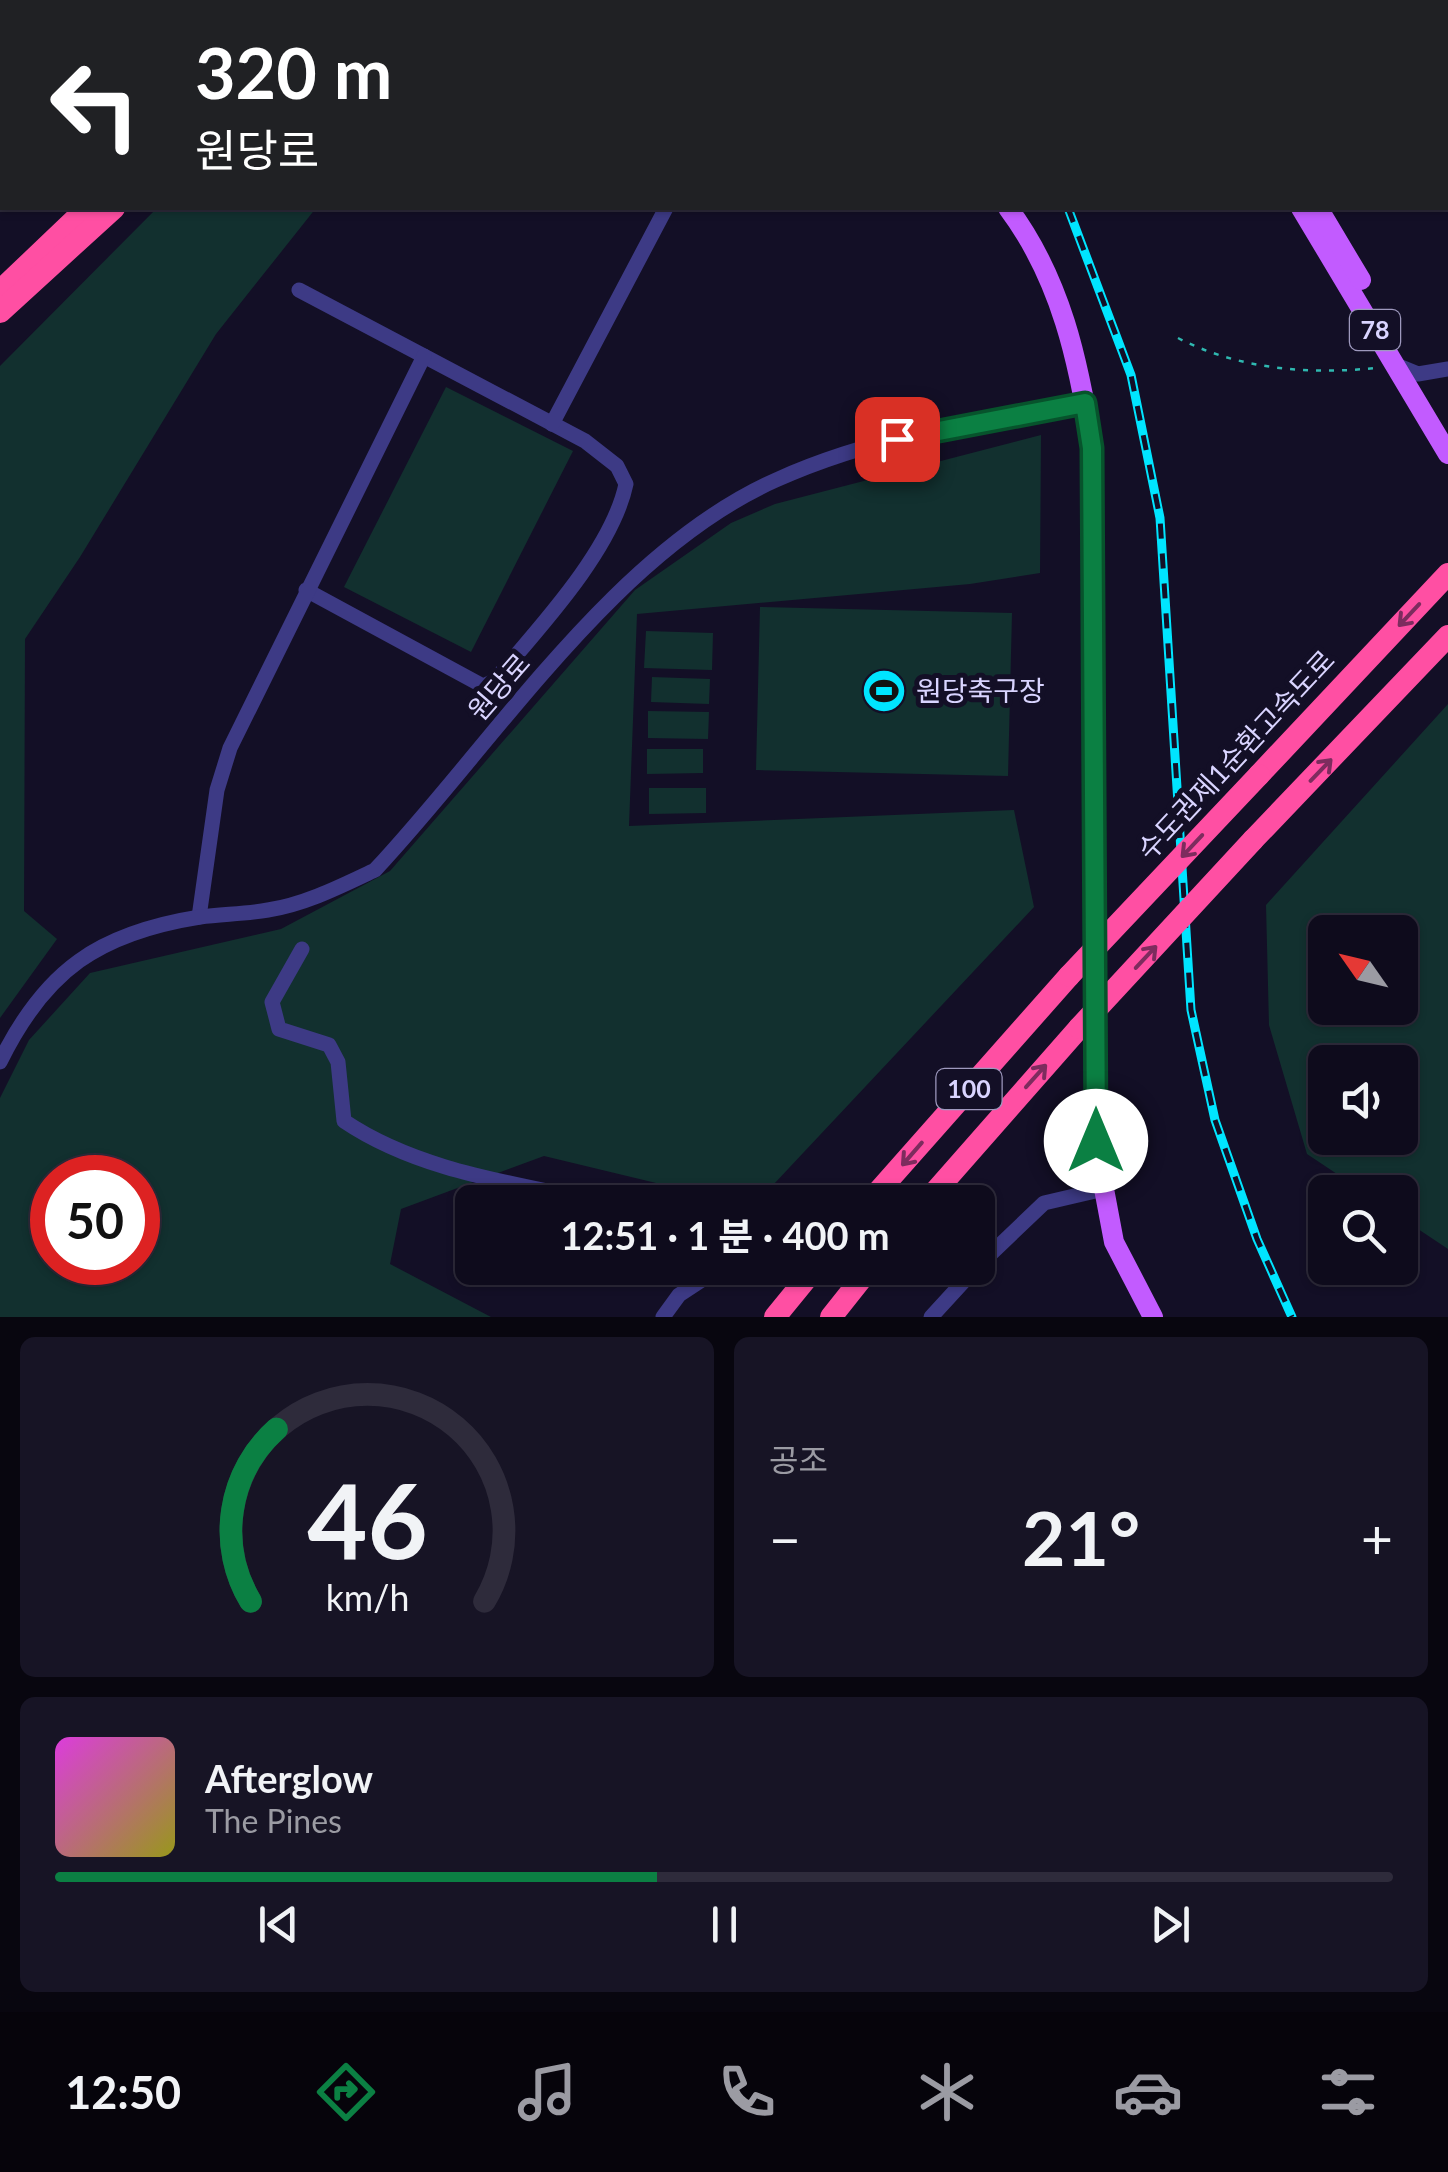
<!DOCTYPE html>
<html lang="ko">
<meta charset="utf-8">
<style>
:root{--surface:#0e0b1c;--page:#171425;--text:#f1f3f6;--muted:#9b9ba3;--line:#2e2b3b;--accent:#0b8043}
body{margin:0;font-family:Lato,"Noto Sans KR",sans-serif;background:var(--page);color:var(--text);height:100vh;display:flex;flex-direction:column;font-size:38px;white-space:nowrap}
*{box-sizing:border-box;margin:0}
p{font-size:32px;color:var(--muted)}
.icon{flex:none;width:55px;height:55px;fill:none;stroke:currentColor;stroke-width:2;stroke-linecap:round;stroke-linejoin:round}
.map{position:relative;height:1317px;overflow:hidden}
.details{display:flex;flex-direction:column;gap:20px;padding:20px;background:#08060f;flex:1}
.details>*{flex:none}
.banner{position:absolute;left:0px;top:0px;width:1450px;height:210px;box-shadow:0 2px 8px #0004,0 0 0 2px var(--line);background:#202124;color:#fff;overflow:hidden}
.needle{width:65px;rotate:304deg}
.buttons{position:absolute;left:1308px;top:915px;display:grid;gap:20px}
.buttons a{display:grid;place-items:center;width:110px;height:110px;border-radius:15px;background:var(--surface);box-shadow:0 2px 8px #0004,0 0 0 2px var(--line);font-size:50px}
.speed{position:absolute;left:30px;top:1155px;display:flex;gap:20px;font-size:50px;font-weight:700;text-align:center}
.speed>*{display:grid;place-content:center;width:130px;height:130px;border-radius:50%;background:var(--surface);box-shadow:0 2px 8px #0004,0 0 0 2px var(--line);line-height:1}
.speed .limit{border:15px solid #d22;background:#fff;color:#111}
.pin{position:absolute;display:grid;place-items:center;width:85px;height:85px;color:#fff;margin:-42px;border-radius:20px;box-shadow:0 5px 15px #0006}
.me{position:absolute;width:110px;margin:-55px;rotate:0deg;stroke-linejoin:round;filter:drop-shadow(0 0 8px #0008)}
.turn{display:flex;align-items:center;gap:35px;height:210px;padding:0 30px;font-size:45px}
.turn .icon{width:130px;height:130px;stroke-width:2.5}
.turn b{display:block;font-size:70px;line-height:85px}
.big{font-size:75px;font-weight:700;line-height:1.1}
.details .card{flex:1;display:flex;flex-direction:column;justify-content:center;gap:15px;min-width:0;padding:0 35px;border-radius:15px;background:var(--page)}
.details .dial{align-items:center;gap:0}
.dial svg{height:260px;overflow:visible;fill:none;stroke:var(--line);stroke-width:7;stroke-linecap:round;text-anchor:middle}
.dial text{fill:var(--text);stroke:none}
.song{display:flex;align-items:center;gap:30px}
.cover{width:120px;height:120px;border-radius:15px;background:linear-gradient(135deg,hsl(300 70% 55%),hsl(60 70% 35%))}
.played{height:10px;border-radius:5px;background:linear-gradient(90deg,var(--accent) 45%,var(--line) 45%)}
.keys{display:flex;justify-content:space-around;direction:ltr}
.heat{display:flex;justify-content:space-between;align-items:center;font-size:55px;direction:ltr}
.details .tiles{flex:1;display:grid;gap:20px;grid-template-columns:1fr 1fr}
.card:last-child{grid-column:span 2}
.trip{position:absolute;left:455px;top:1185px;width:540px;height:100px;border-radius:15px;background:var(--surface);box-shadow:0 2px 8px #0004,0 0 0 2px var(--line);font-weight:700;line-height:100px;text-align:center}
.tabs{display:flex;height:160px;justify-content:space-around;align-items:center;background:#06040b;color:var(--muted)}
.tabs .icon{width:70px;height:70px}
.tabs .selected{color:var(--accent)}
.tabs b{font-size:45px;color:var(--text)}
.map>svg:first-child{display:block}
.green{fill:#12302f;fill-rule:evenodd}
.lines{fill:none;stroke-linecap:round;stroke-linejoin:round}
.path{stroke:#2fb8b0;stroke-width:2.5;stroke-dasharray:5 8;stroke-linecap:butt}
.minor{stroke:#3d3a85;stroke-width:15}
.major{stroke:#c25bff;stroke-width:20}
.highway{stroke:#ff4fa3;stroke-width:22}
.rail-casing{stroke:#00e5ff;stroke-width:9}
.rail{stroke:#130f26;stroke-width:5;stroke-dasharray:15;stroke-linecap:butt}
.highway-bridge{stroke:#ff4fa3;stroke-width:22}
.oneway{stroke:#7d2c5e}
.route-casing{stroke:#07532c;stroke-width:25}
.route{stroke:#0b8043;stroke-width:18}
.labels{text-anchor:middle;stroke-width:10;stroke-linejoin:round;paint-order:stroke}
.shield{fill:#130f26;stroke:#9e99be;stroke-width:2.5}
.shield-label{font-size:25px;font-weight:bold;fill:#d9d4ff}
.street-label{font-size:28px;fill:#d9d4ff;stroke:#130f26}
.poi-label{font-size:28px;fill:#d9d4ff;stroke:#130f26;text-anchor:start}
</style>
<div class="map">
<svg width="1448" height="1317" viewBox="0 0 1448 1317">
<rect width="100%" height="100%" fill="#130f26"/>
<g class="green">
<polygon points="157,208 316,208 216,334 80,557 25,639 24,911 57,939 0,1018 0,366"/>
<polygon points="446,387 573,451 471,652 344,587"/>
<path d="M1041 435 1040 573 970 584 637 614 629 826 1014 810 1034 907 757 1202H735L544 1156 401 1209 390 1264 491 1317H0V1098L29 1040 90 973 281 929 390 871 635 590 731 523 775 504ZM52 1178H138V1262H52Z"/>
<polygon points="760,607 1012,613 1008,776 756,770"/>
<polygon points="646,631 713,633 712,670 644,668"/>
<polygon points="652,677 710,679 709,704 651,702"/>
<path d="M1448 704V1249L1400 1217V1192H1364L1307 1154 1269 1025 1266 905ZM1325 932H1400V1008H1325ZM1325 1062H1400V1138H1325Z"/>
<polygon points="648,711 709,712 708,739 648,738"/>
<polygon points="647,749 703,749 703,773 647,774"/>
<polygon points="649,788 706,788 706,813 649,814"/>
</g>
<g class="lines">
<path class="path" d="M1178 338C1238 369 1308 375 1375 368"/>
<g class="minor">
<polyline points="604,0 608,2"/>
<polyline points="0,94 2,96"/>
<path d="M299 290 585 441 617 466 626 484C612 551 537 630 494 681L483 686 306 590"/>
<polyline points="1396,365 1418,374 1448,369"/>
<polyline points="552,424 666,208"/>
<polyline points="199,917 217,790 230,748 424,356"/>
<path d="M302 949 272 1002 279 1029 329 1045 338 1062 344 1121C418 1171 513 1183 600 1202"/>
<path d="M0 1062C45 970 99 933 200 917 222 914 246 914 268 910 306 904 341 886 375 870 495 742 614 552 776 480 873 436 980 420 1085 403"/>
<polyline points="978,1266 1044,1203 1104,1189"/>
<polyline points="663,1317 679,1295 720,1268"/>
<polyline points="931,1317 976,1268"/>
</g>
<g class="major">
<polyline points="757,0 760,2"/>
<polyline points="1176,0 1178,2"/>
<polyline points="1194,0 1195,2"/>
<path d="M1008 208C1061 279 1079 362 1092 448L1095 1141 1114 1242 1153 1317"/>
<polyline points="1301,208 1448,454"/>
<polyline points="1318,208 1361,280"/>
</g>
<g class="highway">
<polyline points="299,2 302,0"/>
<polyline points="323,2 326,0"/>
<polyline points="0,291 87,208"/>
<polyline points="0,312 114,208"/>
<polyline points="1259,775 1448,574"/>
<polyline points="1253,840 1448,636"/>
<polyline points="869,1202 1069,976"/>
<polyline points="926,1202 1079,1028"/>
<polyline points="775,1317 815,1268"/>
<polyline points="831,1317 870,1268"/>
</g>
<g class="rail-casing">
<g id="rail">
<polyline points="931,0 933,2"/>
<polyline points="1068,208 1131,375 1160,518 1191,1010 1215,1120 1257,1239 1292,1317"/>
</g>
</g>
<use href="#rail" class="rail"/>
<g class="highway-bridge">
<polyline points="1069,976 1259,775"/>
<polyline points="1079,1028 1253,840"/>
</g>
</g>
<defs><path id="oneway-shaft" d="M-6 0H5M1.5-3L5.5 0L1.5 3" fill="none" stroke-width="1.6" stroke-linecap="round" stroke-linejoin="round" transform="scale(2.5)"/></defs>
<g class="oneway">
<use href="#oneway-shaft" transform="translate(1409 615) rotate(133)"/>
<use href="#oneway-shaft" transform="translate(1321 770) rotate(-46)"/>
<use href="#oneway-shaft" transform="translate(1192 846) rotate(133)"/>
<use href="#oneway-shaft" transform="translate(1146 957) rotate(-47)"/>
<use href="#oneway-shaft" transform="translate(1036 1076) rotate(-48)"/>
<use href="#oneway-shaft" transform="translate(912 1154) rotate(131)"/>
</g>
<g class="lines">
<g class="route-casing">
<polyline id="route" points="897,439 1085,403 1092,448 1096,1141"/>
</g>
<use href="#route" class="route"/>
</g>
<defs>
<g id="stadium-disc" transform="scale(2.25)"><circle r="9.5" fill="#00e5ff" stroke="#130f26"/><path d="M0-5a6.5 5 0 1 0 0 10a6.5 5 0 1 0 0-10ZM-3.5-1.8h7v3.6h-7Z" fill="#111"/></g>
</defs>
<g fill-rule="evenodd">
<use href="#stadium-disc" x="884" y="691"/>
</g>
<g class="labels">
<g class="shield">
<rect x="1350" y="310" width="50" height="40" rx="8"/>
<rect x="936.5" y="1069" width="65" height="40" rx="8"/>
</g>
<g class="shield-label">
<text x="1375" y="339">78</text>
<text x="969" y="1098">100</text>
</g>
<g class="street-label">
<text transform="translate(499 687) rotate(-49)" y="10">원당로</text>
<text transform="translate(1236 755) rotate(-47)" y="10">수도권제1순환고속도로</text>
</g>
<g class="poi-label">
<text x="916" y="701">원당축구장</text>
</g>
</g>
</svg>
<div class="buttons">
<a><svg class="needle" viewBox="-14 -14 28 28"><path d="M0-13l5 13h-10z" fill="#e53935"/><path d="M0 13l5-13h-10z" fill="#9b9ba3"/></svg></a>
<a><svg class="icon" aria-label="sound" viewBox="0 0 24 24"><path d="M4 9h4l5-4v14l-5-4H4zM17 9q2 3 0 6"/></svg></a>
<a><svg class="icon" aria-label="search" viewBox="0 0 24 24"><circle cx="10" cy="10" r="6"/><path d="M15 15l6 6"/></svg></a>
</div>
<div class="speed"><div class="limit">50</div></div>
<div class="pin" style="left:897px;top:439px;background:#d93025"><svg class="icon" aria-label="arrive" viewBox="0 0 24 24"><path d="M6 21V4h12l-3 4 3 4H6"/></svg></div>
<svg class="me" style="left:1096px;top:1141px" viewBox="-20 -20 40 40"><circle r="19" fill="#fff"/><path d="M0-13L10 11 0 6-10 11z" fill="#0b8043"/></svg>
<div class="trip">12:51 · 1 분 · 400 m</div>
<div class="banner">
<div class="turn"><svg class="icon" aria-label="left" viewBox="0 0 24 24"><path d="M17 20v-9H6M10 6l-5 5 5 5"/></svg><div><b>320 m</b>원당로</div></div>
</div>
</div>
<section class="details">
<div class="tiles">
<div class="card dial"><svg viewBox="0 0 100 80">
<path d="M14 69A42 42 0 1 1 86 69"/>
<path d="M14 69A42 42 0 0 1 22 16" stroke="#0b8043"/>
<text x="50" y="56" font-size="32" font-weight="700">46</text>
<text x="50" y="72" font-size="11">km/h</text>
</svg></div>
<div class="card"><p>공조</p>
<div class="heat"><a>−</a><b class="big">21°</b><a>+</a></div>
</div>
<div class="card">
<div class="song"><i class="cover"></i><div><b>Afterglow</b><p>The Pines</p></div></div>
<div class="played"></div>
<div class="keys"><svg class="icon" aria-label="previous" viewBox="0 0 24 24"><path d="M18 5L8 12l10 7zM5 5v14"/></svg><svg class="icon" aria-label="pause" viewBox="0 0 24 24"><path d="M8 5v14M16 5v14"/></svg><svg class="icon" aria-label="next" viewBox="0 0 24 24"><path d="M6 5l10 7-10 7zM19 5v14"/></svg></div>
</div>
</div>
</section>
<nav class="tabs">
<b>12:50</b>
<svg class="icon selected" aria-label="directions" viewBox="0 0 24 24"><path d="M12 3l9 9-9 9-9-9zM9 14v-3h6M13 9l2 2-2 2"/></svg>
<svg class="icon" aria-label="music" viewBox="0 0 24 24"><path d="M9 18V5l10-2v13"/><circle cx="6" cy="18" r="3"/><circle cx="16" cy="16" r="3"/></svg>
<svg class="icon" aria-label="phone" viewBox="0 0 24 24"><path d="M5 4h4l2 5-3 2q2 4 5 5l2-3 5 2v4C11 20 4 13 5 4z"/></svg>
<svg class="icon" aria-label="climate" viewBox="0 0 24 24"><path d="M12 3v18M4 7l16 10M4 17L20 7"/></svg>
<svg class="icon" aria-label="car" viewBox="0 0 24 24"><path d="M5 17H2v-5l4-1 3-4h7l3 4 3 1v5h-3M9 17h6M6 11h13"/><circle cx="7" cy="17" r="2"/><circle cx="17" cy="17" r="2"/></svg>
<svg class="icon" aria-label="filters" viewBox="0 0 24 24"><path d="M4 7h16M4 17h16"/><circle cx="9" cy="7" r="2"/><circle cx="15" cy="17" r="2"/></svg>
</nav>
